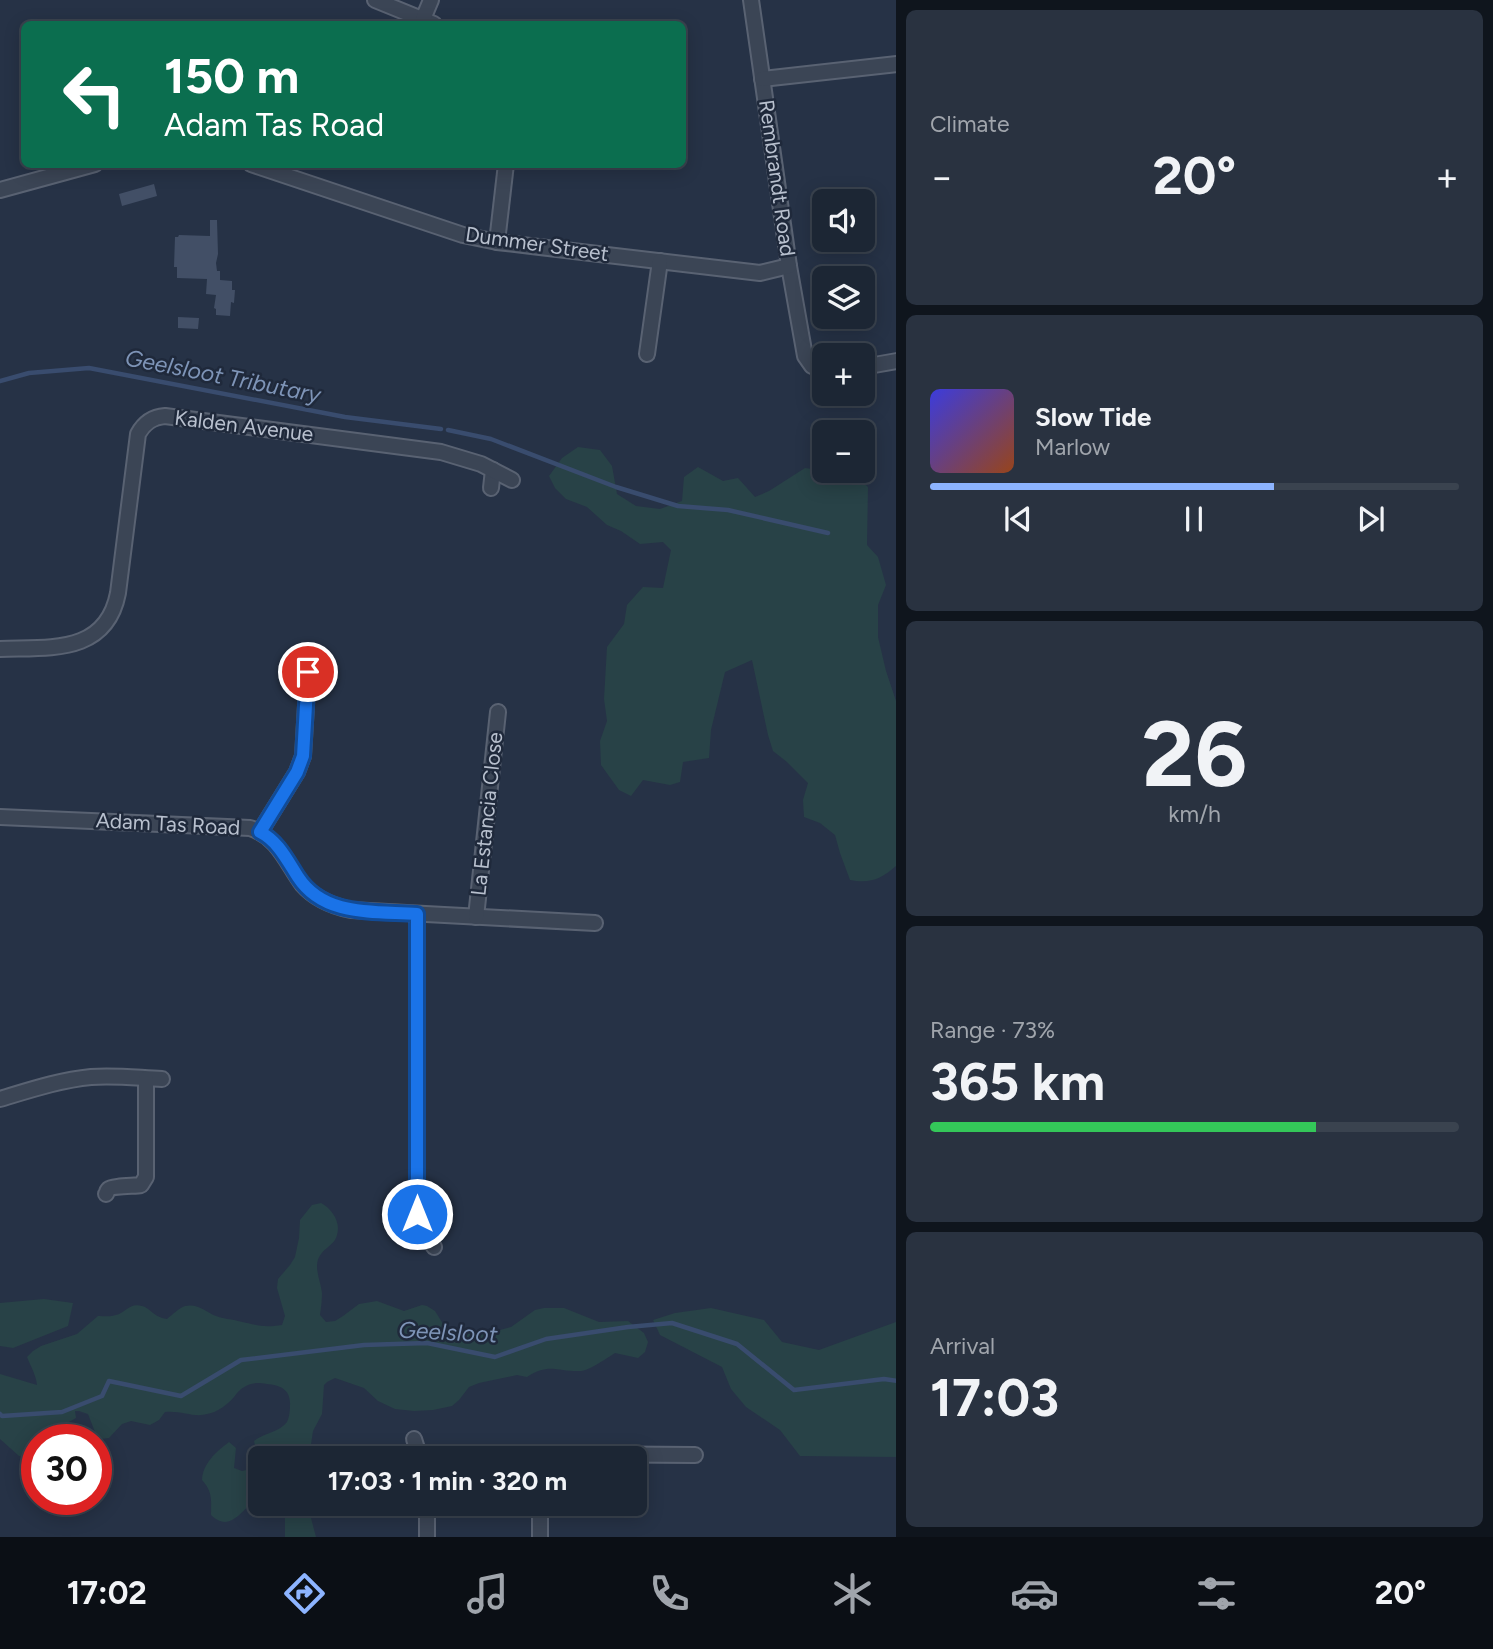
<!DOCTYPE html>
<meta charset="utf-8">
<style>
:root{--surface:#1c2634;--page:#293240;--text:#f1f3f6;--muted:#a0a5ac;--line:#3a434f;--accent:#8db4ff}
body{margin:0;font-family:Figtree,sans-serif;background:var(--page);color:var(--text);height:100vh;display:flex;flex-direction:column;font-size:26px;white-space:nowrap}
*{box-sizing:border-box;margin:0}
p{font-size:23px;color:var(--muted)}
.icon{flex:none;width:38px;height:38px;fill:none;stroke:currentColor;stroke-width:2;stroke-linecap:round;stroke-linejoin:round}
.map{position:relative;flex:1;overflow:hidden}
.panel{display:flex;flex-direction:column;gap:10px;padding:10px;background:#0f151d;width:597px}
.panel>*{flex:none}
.guide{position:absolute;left:21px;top:21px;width:665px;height:147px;border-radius:10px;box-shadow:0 4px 18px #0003,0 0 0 2px var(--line);background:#0b6e4f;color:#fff;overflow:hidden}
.fabs{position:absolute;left:812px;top:189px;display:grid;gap:14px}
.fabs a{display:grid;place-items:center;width:63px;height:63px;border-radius:10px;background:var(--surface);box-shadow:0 4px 18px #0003,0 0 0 2px var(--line);font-size:35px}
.speed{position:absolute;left:21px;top:1424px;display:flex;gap:14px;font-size:35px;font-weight:700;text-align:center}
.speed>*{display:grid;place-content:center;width:91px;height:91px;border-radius:50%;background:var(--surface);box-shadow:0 4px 18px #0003,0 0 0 2px var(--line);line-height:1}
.speed .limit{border:10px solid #d22;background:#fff;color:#111}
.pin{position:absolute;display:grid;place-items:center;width:60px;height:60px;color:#fff;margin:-30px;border:4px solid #fff;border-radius:50%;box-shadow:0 2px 7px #0007}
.me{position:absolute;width:77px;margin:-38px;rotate:0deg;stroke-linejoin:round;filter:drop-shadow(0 0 5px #0008)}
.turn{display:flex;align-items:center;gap:24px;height:147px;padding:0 28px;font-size:32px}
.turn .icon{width:91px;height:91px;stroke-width:2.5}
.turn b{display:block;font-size:49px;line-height:60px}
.big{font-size:52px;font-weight:700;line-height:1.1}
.panel .card{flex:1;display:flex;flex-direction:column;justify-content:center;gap:10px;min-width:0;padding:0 24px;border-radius:10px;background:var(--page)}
.panel .dial{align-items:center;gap:0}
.dial b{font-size:91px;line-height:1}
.song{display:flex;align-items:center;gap:21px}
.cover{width:84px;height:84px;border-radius:10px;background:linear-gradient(135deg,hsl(240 70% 55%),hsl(20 70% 35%))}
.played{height:7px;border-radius:4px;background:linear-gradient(90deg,var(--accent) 65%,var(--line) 65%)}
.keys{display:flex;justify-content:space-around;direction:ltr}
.heat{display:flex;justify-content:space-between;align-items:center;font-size:38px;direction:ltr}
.charge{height:10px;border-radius:5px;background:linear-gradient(90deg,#34c759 73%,var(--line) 0)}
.trip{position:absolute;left:248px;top:1446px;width:399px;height:70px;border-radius:10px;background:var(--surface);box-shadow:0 4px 18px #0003,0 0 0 2px var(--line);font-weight:700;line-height:70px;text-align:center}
.menu{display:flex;height:112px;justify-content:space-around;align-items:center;background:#0b0f15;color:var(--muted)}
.menu .icon{width:49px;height:49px}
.menu .current{color:var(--accent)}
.menu b{font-size:32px;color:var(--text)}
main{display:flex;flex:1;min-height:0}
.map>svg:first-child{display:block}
.green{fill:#284247}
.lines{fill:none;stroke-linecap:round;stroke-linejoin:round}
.stream{stroke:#394c6e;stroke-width:4.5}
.building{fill:#424f66}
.street-casing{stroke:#596272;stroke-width:18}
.street{stroke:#3b4555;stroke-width:14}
.route-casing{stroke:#114b97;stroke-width:18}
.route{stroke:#1a73e8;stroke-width:12}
.labels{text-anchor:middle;stroke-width:5;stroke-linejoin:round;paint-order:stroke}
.street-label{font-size:21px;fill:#b8c0ce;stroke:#1f293b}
.water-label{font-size:23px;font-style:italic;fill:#7e94b7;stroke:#1f293b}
</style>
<main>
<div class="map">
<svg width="897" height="1537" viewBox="0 0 897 1537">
<rect width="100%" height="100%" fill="#263246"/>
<g class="green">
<path d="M578 447 600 450 612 466 617 494 636 506 660 509 682 501 684 477 698 467 723 481 738 478 755 497 769 491 805 468 855 475 868 487 867 545 878 557 886 585 878 605V637L886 671 896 701V866C881 879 870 884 850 880L840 853 835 835 820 823 804 817 803 800 808 783 787 762 773 751 768 735 752 660 725 672 711 730 709 758 683 762 680 782 670 785 643 780 631 796 619 790 601 765 600 741 607 721 604 699 607 647 624 624 627 605 643 587 663 588 671 550 663 542 640 544 621 531 607 525 587 507 566 499 555 488 549 476 562 458Z"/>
<path d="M321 1203C332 1209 341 1222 337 1235 334 1248 318 1248 317 1266 317 1275 321 1284 322 1293 322 1300 321 1308 320 1315L326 1322 335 1321 343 1316 359 1304 377 1301 404 1311 422 1305 427 1306 435 1311 445 1327 464 1330 493 1332 511 1327 535 1310 544 1308H564L599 1322 628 1321 644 1333 648 1342 645 1352 638 1358 615 1353C607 1358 590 1370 581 1371 558 1372 549 1362 527 1377L517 1375 479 1383 469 1387 459 1400 452 1406 433 1410 414 1411 395 1409 378 1401 364 1388 335 1378 327 1382 324 1385 322 1414 313 1431 309 1458H261V1496C243 1506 232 1535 211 1515 211 1500 213 1492 202 1480 203 1463 216 1452 229 1442L236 1448 234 1468 242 1471 251 1469 256 1450 254 1441C264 1433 280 1432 287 1422 289 1418 290 1411 290 1406 291 1390 281 1385 267 1384 259 1383 253 1382 246 1386 240 1389 238 1392 234 1397 227 1405 218 1412 207 1414 195 1418 180 1410 165 1412L159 1420 150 1425 131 1421 122 1424 109 1438 100 1439 95 1432 88 1414 79 1411H75L76 1418 37 1440V1444L29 1459 19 1456 0 1439V1374L37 1385C36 1375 31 1367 27 1357L33 1351 41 1346 77 1334 98 1316C103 1316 111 1317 116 1315 125 1313 130 1302 142 1306 152 1309 153 1317 167 1319 173 1314 179 1308 185 1306 198 1303 206 1312 216 1316 223 1319 231 1319 238 1321 258 1325 261 1328 282 1325L285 1316 277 1288 278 1279 290 1265 295 1257 299 1238 300 1220 312 1205Z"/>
<polygon points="44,1299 73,1303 68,1326 13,1348 0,1346 0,1303"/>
<polygon points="711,1308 764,1320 782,1342 819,1350 896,1322 896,1457 800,1456 780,1430 746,1407 731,1389 722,1367 660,1335 653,1320 675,1313"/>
<polygon points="280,1503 307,1503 316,1537 285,1537 285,1515"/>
</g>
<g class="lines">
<g class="stream">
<polyline points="0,381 29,373 89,368 345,417 441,429"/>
<polyline points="448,430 491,439 616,487 678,506 728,510 828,533"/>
<polyline points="0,1414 2,1416 62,1412 102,1396 109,1381 181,1396 241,1360 364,1345 427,1343 495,1357 546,1339 628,1327 672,1323 737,1344 794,1390 884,1379 897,1381"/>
</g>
</g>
<g class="building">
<polygon points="154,184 157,196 122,206 119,194"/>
<polygon points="210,220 217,220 218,254 216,263 217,271 220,271 220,280 232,281 232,290 235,290 234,303 231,302 230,316 216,315 216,309 214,308 216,295 206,294 207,279 177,278 177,267 174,267 175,237 178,237 179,235 210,236"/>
<polygon points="178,317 199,318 198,329 178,328"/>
</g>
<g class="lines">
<g class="street-casing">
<g id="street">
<polyline points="375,0 434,24"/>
<polyline points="751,0 789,266 805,356 812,366 824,370"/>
<polyline points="423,19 431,0"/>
<polyline points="762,79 897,64"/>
<polyline points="251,164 463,235 497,242 760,273 789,266"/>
<polyline points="0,190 95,164"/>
<polyline points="497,242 506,164"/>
<polyline points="647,354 660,261"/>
<polyline points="863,367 897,361"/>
<polyline points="491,488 493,470"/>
<path d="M0 649C49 647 106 655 118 593L138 434C144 423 152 417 165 416L441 452 481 464 512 480"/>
<path d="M0 817 250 828C278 837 286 862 302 884 315 899 332 906 351 910L595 923"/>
<polyline points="260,832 297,772 303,756 308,672"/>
<polyline points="417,914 417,1214 434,1247"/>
<polyline points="476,917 498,712"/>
<path d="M0 1099C30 1090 60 1080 91 1077 114 1075 138 1078 162 1079"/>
<path d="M106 1194C107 1193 107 1190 109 1189 112 1186 135 1186 141 1185L146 1177V1079"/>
<polyline points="414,1439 420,1458"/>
<polyline points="548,1458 559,1454 695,1455"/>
<polyline points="427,1503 427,1537"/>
<polyline points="540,1503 540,1537"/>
</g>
</g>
<use href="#street" class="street"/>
</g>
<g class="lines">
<g class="route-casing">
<path id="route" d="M308 672 303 756 297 772 260 832C278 841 287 860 298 877 324 917 374 911 417 914V1214"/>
</g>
<use href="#route" class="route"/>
</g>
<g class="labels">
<g class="street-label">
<text transform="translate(777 178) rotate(82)" y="7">Rembrandt Road</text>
<text transform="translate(537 244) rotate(8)" y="7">Dummer Street</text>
<text transform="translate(244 426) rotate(7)" y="7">Kalden Avenue</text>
<text transform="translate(487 814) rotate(-84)" y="7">La Estancia Close</text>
<text transform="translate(168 824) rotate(3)" y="7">Adam Tas Road</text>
</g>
<g class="water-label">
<text transform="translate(223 376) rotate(11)" y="8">Geelsloot Tributary</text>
<text transform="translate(448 1332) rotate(3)" y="8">Geelsloot</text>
</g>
</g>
</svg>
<div class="fabs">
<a><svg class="icon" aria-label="sound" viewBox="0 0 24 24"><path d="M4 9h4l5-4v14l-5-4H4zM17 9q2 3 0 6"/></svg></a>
<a><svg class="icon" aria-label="layers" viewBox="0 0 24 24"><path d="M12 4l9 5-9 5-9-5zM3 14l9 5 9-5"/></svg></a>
<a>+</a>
<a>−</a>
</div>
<div class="speed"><div class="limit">30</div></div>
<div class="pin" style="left:308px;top:672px;background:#d93025"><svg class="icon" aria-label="arrive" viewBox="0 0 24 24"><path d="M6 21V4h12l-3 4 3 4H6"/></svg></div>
<svg class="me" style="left:417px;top:1214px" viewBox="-20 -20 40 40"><circle r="17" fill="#1a73e8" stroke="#fff" stroke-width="3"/><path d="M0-11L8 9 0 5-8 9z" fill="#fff"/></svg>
<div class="trip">17:03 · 1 min · 320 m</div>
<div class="guide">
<div class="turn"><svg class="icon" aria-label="left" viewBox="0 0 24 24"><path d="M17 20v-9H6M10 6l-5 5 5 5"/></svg><div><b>150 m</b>Adam Tas Road</div></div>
</div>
</div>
<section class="panel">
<div class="card"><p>Climate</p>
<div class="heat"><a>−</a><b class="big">20°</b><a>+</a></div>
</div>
<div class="card">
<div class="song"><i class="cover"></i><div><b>Slow Tide</b><p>Marlow</p></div></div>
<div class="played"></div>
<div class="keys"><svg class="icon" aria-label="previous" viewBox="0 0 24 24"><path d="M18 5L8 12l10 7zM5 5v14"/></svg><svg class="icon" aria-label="pause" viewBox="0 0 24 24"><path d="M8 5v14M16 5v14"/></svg><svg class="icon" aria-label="next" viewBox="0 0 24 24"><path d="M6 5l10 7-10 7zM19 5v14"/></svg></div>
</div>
<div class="card dial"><b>26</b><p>km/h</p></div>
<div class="card"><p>Range · 73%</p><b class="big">365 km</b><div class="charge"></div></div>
<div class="card"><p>Arrival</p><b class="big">17:03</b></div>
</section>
</main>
<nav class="menu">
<b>17:02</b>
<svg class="icon current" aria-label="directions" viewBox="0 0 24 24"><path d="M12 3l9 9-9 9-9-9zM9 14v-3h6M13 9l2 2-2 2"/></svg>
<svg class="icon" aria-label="music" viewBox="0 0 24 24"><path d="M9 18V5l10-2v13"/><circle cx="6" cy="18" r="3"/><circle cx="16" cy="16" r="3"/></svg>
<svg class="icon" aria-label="phone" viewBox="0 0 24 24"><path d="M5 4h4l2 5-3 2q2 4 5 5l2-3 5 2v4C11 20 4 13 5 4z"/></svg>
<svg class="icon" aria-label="climate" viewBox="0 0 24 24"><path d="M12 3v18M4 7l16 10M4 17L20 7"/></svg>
<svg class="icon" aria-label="car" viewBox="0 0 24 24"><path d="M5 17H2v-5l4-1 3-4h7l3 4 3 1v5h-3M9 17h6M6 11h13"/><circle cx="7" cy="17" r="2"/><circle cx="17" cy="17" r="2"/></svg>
<svg class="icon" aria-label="filters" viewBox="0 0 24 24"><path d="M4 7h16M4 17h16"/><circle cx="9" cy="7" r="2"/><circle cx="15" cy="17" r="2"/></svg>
<b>20°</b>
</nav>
